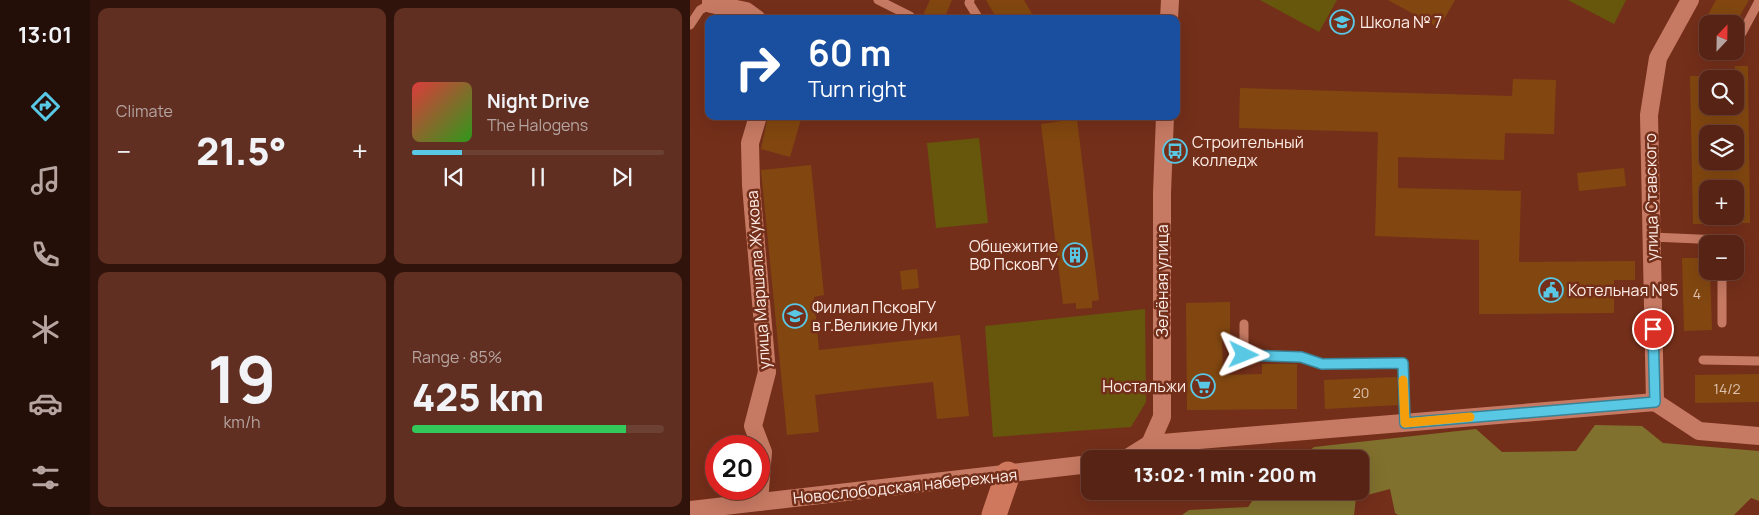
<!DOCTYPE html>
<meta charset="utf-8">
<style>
:root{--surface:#572314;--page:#602f22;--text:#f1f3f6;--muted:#b6a4a0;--line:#6d4034;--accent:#59c8e5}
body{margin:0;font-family:Manrope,sans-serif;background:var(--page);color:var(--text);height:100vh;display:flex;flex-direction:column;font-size:19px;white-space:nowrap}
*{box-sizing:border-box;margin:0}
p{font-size:16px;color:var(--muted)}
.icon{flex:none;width:28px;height:28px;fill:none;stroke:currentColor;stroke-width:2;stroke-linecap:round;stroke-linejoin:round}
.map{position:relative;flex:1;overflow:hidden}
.panel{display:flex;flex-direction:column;gap:8px;padding:8px;background:#30130b;width:600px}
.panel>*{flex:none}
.hud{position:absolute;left:15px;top:15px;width:475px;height:105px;border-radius:10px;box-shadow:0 5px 20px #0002,0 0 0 1px var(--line);background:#1a4fa0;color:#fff;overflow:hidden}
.needle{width:32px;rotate:22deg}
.tools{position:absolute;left:1009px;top:15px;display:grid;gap:10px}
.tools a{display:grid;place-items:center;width:45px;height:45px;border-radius:10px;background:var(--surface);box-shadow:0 5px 20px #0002,0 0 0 1px var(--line);font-size:25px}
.speed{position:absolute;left:15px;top:435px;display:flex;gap:10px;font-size:25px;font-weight:700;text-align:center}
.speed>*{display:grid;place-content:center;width:65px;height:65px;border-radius:50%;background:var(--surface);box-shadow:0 5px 20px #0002,0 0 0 1px var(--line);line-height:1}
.speed .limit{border:8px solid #d22;background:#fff;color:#111}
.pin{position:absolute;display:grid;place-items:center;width:42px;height:42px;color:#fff;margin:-21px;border:2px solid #fff;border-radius:50%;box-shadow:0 1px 5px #0007}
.me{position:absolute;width:55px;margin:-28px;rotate:92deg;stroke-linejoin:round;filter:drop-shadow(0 0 4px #0008)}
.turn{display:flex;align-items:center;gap:18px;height:105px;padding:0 20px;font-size:22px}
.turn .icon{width:65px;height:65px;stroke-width:2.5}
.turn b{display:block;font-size:35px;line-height:42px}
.big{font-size:38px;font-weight:800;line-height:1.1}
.panel .widget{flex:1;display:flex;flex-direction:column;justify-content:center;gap:8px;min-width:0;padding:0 18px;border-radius:10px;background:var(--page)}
.panel .dial{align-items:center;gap:0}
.dial b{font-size:65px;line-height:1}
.song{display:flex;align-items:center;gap:15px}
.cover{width:60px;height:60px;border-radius:8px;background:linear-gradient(135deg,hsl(0 70% 55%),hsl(110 70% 35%))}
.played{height:5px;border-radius:2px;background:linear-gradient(90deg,var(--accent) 20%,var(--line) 20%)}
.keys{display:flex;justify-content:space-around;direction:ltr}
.heat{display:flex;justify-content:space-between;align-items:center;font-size:28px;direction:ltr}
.charge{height:8px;border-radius:4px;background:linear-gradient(90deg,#34c759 85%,var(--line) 0)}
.panel .tiles{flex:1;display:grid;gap:8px;grid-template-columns:repeat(2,1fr)}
.trip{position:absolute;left:391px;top:450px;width:288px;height:50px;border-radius:10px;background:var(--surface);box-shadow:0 5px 20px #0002,0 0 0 1px var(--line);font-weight:800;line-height:50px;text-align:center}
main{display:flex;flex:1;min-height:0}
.menu{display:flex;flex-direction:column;width:90px;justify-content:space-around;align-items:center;background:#230e08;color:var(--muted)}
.menu .icon{width:35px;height:35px}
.menu .active{color:var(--accent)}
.menu b{font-size:22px;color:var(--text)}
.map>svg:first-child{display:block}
.green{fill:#66570c}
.forest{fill:#80712e}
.building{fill:#824710;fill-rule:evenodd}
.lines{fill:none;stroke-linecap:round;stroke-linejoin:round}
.lane{stroke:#c77a63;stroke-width:9}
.street{stroke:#c77a63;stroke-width:18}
.secondary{stroke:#d0785e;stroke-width:25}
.route-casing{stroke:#3a8295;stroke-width:12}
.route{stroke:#59c8e5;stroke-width:9}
.slow{stroke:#f59e0b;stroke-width:9}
.labels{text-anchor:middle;stroke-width:5;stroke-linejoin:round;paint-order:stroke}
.number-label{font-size:14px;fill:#dfc3b1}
.poi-label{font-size:16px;fill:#feece7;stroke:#742f1a;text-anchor:start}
.street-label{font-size:16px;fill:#feece7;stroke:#742f1a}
</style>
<main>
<nav class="menu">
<b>13:01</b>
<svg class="icon active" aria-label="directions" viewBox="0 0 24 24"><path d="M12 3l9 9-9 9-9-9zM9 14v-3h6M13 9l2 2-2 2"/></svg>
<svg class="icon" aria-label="music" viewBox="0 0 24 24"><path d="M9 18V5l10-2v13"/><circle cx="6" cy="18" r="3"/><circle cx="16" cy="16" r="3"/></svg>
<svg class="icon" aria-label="phone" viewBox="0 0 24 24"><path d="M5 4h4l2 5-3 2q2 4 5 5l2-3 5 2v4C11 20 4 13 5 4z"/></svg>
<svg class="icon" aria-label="climate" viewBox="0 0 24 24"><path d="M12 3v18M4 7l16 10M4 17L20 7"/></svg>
<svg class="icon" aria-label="car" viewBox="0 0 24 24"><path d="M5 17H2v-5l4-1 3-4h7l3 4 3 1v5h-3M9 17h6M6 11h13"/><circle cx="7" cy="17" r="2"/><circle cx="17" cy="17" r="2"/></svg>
<svg class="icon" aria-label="filters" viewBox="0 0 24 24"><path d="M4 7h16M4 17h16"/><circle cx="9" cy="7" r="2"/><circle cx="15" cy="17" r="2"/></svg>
</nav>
<section class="panel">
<div class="tiles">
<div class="widget"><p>Climate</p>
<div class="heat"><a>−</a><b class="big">21.5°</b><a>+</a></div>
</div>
<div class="widget">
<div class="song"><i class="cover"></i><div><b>Night Drive</b><p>The Halogens</p></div></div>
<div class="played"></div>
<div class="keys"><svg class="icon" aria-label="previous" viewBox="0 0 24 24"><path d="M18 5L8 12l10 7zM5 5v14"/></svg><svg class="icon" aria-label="pause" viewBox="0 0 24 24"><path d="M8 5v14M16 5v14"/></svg><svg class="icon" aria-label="next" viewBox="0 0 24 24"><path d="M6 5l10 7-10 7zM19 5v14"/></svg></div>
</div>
<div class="widget dial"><b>19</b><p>km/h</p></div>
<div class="widget"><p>Range · 85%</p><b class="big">425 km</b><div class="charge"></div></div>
</div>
</section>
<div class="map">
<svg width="1069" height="515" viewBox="0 0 1069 515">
<rect width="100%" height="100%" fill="#742f1a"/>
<g class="green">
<polygon points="570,0 647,0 629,32"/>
<polygon points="878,0 936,0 924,24"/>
<polygon points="289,138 298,223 246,228 237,143"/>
<polygon points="455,309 456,402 441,427 303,437 295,326"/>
</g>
<polygon class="forest" points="905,425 952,426 973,443 1069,451 1069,501 1061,498 1044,515 708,515 705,513 700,489 666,498 664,515 492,515 499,510 558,507 569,491 670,491 670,459 609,459 624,447 786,429 812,452 886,451"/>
<g class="building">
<polygon points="240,0 262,0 254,19 231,19"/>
<polygon points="296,0 334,0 345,19 307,19"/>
<polygon points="698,0 765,0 749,28"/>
<polygon points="1026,0 1059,0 1045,24 1013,24"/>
<path d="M1045 66H1058L1060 223H1045V189H1018V224H1003L1000 76H1018V106H1045ZM1018 134H1045V161H1018Z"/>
<polygon points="823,79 866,80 864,134 815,133 814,160 708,157 708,188 831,191 829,262 945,261 945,280 924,280 924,313 789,314 789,240 685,236 688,132 549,128 550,88 822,96"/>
<polygon points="78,116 112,116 100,157 71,149"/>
<polygon points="387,119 409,300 402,301 402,308 386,309 386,303 373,304 351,124"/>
<polygon points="121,165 134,295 124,297 129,350 270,335 279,416 247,419 243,382 185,388 125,395 129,432 97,435 71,170"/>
<polygon points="934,168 936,186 889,191 887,173"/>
<polygon points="992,258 1018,258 1018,271 1020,271 1022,330 994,331"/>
<polygon points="227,269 229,288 212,290 210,271"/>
<polygon points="540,302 540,340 532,340 533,375 572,374 572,364 607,364 607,409 497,410 496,303"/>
<polygon points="1069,374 1069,402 1005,403 1005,375"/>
<polygon points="707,377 708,405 635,409 634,380"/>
</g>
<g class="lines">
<g class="lane">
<polyline points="188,0 220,16"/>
<polyline points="280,0 279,3 289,19"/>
<polyline points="0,25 10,10 21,4"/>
<polyline points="1052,33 1069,1"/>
<polyline points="962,237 1031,240 1031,244"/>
<polyline points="1032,271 1032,323"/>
<polyline points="554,324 554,355 611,357 632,363 713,363 715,423"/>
<polyline points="1013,360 1069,361"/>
</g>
<g class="street">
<polyline points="21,0 21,4 56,11 67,19"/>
<polyline points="479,19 480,0"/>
<polyline points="68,116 60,143 61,185 77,372 63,426 73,452 69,502"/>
<polyline points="965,402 959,115 968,58 1000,0"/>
<polyline points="460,444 472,417 472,193 475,116"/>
<polyline points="436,459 460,444 965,402 1009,431 1069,436"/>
<polyline points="0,510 400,464"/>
</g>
<polyline class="secondary" points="304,515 318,474"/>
</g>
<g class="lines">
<g class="route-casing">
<polyline id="route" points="554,355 611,357 632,364 713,363 715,423 965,402 963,329"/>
</g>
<use href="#route" class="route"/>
<polyline class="slow" points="713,380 715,423 780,417"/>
</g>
<defs>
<g id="school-ring" transform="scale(1.25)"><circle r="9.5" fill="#742f1a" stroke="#59c8e5" stroke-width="1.5"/><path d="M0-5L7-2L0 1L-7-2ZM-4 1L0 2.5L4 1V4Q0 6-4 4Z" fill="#59c8e5"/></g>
<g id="bus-ring" transform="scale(1.25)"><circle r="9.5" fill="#742f1a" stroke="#59c8e5" stroke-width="1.5"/><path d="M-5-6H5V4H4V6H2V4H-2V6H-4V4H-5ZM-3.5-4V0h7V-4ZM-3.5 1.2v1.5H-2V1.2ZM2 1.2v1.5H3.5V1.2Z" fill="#59c8e5"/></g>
<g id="building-ring" transform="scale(1.25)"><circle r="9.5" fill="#742f1a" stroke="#59c8e5" stroke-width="1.5"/><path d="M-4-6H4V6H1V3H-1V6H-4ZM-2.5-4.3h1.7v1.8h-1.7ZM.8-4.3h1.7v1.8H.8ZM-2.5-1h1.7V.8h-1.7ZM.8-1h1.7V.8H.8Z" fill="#59c8e5"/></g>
<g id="civic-ring" transform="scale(1.25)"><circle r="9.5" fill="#742f1a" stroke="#59c8e5" stroke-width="1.5"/><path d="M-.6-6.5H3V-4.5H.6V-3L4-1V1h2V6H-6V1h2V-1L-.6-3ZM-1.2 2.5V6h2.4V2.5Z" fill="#59c8e5"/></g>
<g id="university-ring" transform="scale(1.25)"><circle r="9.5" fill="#742f1a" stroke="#59c8e5" stroke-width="1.5"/><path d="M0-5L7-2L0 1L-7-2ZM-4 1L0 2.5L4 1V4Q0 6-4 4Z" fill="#59c8e5"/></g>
<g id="supermarket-ring" transform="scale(1.25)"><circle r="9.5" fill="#742f1a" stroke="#59c8e5" stroke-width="1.5"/><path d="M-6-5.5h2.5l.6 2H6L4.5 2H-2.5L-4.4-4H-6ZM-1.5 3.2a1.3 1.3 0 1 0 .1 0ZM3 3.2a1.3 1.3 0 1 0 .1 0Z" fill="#59c8e5"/></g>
</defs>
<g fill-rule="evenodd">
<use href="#school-ring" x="652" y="22"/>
<use href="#bus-ring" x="485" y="151"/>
<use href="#building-ring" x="385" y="255"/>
<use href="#civic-ring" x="861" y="290"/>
<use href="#university-ring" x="105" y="316"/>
<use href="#supermarket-ring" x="513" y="386"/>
</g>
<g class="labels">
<g class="number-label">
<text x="1007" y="299">4</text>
<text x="1037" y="394">14/2</text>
<text x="671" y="398">20</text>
</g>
<g class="poi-label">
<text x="670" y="28">Школа № 7</text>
<text x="502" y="148">Строительный<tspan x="502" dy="18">колледж</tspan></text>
<text x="368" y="252" text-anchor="end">Общежитие<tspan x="368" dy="18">ВФ ПсковГУ</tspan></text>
<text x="878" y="296">Котельная №5</text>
<text x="122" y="313">Филиал ПсковГУ<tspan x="122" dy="18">в г.Великие Луки</tspan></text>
<text x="496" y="392" text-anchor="end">Ностальжи</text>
</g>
<g class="street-label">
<text transform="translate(961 197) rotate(-91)" y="6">улица Ставского</text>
<text transform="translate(68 280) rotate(-94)" y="6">улица Маршала Жукова</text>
<text transform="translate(472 281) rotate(-90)" y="6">Зелёная улица</text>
<text transform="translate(215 486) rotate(-6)" y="6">Новослободская набережная</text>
</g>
</g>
</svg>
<div class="tools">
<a><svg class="needle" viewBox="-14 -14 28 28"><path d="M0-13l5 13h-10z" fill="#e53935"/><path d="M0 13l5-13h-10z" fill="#b6a4a0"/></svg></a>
<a><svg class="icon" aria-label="search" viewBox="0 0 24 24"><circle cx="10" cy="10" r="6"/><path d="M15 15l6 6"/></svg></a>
<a><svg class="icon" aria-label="layers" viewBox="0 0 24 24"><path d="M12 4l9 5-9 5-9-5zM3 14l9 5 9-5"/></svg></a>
<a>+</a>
<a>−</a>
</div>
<div class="speed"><div class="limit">20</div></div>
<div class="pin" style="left:963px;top:329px;background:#d93025"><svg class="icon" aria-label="arrive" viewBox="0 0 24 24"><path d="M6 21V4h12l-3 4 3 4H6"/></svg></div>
<svg class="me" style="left:554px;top:355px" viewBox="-20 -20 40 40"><path d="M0-17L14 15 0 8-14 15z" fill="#59c8e5" stroke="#fff" stroke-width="4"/></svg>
<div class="trip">13:02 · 1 min · 200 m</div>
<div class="hud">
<div class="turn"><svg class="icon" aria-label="right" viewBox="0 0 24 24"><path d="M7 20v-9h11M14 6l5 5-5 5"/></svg><div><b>60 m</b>Turn right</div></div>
</div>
</div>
</main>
